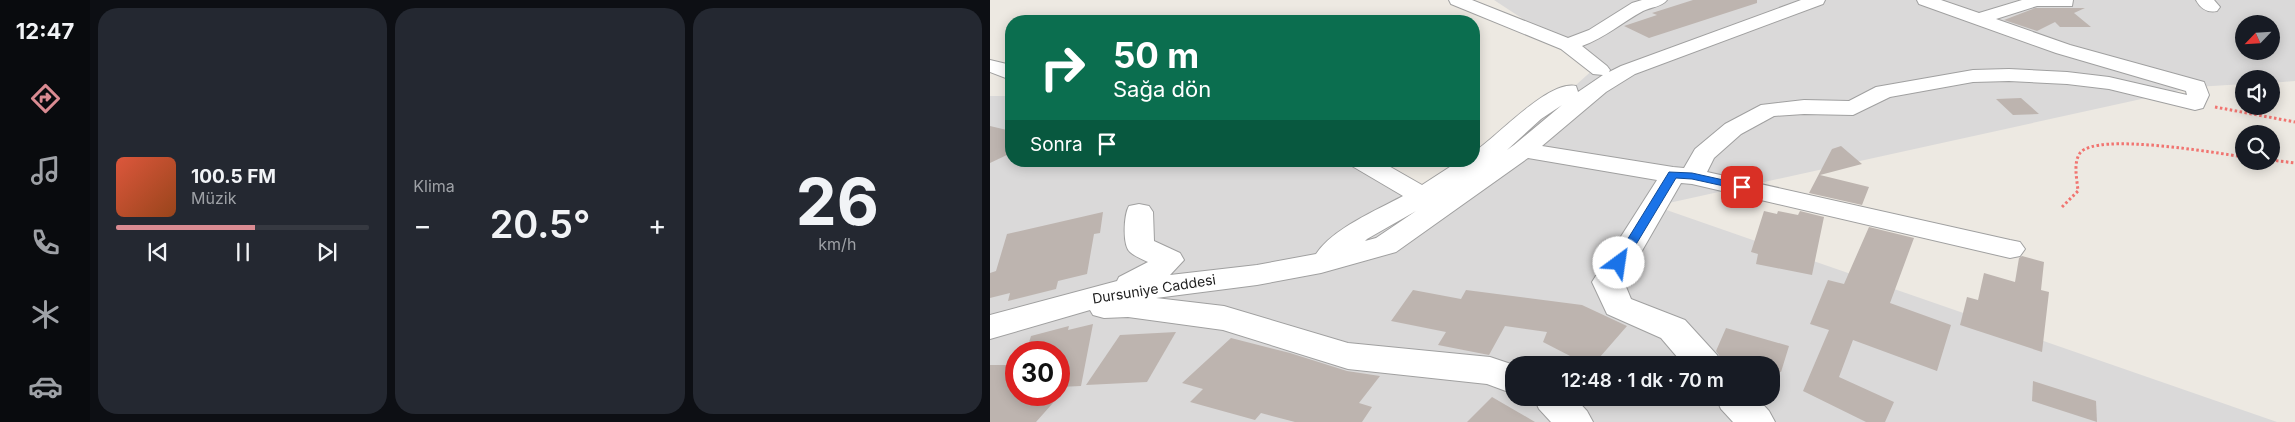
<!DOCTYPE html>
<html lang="tr">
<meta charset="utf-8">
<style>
:root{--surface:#171b24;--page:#242831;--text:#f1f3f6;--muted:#9ea1a6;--line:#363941;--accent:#da8b92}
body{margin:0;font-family:Inter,sans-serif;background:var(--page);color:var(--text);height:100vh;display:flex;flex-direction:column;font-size:19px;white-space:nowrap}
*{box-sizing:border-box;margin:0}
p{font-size:16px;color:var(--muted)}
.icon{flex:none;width:28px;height:28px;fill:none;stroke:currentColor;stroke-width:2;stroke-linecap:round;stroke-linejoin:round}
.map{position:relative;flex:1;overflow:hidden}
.side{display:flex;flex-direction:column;gap:8px;padding:8px;background:#0d0f14;width:900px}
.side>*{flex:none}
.banner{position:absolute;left:15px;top:15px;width:475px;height:152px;border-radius:20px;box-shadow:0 2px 12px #0003;background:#0b6e4f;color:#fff;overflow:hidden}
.needle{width:32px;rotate:245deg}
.buttons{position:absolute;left:1245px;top:15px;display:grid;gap:10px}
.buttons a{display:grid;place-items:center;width:45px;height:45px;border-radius:50%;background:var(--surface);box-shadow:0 2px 12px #0003;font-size:25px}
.speed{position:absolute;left:15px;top:341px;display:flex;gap:10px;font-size:25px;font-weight:700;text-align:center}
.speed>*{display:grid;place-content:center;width:65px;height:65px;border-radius:50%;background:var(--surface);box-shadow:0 2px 12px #0003;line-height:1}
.speed .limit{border:8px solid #d22;background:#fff;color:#111}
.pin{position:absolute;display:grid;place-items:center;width:42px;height:42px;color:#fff;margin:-21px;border-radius:10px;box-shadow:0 2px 8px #0006}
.me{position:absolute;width:55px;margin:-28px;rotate:31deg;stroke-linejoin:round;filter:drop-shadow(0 0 4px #0008)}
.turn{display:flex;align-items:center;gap:18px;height:105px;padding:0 25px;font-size:22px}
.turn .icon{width:65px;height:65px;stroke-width:2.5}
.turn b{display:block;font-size:35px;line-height:42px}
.then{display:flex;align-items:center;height:48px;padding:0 25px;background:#0003;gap:10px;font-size:19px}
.big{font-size:38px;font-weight:600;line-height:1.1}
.side .widget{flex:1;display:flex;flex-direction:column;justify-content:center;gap:8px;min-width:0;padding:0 18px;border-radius:20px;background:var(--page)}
.side .dial{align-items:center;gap:0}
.dial b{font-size:65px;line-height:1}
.song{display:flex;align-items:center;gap:15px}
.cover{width:60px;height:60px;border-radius:8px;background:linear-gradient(135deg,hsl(10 70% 55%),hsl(20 70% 35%))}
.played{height:5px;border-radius:2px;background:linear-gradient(90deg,var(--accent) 55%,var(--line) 55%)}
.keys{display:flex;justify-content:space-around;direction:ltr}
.heat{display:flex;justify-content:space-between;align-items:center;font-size:28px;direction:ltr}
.side .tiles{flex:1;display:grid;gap:8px;grid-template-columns:repeat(3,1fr)}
.trip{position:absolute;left:515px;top:356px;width:275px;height:50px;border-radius:20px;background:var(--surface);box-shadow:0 2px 12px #0003;font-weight:600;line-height:50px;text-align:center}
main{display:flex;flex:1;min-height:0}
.tabs{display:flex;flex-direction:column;width:90px;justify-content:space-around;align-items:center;background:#090b0e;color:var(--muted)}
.tabs .icon{width:35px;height:35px}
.tabs .current{color:var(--accent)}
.tabs b{font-size:22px;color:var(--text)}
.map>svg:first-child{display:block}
.residential{fill:#dad9d9;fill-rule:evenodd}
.building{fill:#bdb4af}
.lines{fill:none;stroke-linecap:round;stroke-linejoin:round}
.minor-casing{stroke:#a0a0a0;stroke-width:2}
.path{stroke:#f17470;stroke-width:3;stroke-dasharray:2.5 2.5;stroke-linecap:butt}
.minor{fill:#fff;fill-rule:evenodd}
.route{fill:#1a73e8;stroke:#114b97}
.labels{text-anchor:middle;stroke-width:4.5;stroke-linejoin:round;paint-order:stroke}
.street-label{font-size:14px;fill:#1c1c1c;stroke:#fff}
</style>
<main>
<nav class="tabs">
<b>12:47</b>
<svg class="icon current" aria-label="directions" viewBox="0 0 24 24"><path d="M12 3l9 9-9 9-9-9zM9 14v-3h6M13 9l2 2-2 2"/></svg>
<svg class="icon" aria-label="music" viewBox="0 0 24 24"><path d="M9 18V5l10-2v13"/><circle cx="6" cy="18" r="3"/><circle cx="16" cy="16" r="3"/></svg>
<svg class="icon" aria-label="phone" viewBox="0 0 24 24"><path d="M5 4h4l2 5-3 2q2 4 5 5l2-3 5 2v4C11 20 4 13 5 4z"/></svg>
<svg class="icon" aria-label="climate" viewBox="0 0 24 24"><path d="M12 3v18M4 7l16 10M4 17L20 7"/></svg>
<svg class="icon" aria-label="car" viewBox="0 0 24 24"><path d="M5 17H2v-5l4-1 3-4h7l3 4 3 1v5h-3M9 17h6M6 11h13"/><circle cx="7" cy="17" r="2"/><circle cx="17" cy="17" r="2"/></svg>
</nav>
<section class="side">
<div class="tiles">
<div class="widget">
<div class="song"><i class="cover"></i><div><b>100.5 FM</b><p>Müzik</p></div></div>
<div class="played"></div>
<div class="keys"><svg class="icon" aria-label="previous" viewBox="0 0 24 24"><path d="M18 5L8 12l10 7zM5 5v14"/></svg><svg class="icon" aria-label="pause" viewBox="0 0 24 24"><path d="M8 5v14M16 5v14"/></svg><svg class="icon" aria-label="next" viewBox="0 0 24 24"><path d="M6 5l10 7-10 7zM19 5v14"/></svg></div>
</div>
<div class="widget"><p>Klima</p>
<div class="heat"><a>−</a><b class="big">20.5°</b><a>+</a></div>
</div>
<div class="widget dial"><b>26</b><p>km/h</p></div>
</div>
</section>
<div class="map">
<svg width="1305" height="422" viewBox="0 0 1305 422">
<rect width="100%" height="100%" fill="#ede9e2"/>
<path class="residential" d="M504 0H1305V81L1281 83V79H1254V84L1206 87 665 206 1287 422H0V96H21V161H372L449 208 606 67ZM1254 24H1281V51H1254ZM26 352H69V395H26ZM524 365H781V398H524Z"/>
<g class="building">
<polygon points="703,0 767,0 767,3 659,38 634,26 667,15 662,13"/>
<polygon points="1045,8 1095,8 1084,13 1101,27 1070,27 1065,22 1047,31 1014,20"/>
<polygon points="1031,98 1049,114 1023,115 1006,99"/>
<polygon points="0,126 21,131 21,153 0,163"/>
<polygon points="851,146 872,164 830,175 879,187 872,205 819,193 842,149"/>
<polygon points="774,211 787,214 788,211 808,215 810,211 834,217 822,275 766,264 768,254 761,252"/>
<polygon points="113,212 110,233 104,234 97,274 68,281 66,289 18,301 20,293 0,298 0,273 6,271 17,234"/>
<polygon points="879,227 924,238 900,303 961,325 947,371 863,340 849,377 904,402 895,422 876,422 813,391 839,330 820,324 838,280 854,284"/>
<polygon points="1032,256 1054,262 1051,290 1059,292 1052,352 970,325 977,297 988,300 994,273 1025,282 1029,258"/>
<polygon points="423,290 471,299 476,290 592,305 637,326 603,365 581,365 584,358 553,342 557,332 515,326 499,355 448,345 456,332 401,321"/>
<polygon points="103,324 91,386 69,387 69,352 36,352 41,336 79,326 78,330"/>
<polygon points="736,328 799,346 791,372 781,369 781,365 745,365 733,361 726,351"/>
<polygon points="186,332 157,382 96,385 130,335"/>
<polygon points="241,338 300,353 357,371 390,376 369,403 382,407 372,422 305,422 271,413 265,420 200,402 213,389 192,383"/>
<polygon points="0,365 26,365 26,395 70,395 46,422 0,422"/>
<polygon points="1043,381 1106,401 1107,422 1042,401"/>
<polygon points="502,397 545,422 477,422"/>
</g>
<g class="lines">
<g class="minor-casing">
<g id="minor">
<path d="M459 0H482L578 38 599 30 642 3 652 0H677C672 7 661 7 653 11 631 23 616 37 592 46L617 66 620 70 619 72 631 66 811 0H835L833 4 645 74 616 92 552 146 683 167 694 168 705 149 735 124 771 105 814 100 859 101 886 87 983 70 1019 69 1077 72 1119 77 1197 95 1196 91 1066 53 929 4 927 0H951L989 13 1032 0H1083L1082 6H1047L1006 19 1080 45 1214 82 1219 95 1213 108 1205 110 1119 89 1077 84 1019 81 983 82 900 97 863 115 814 114 784 116 751 134 724 158 717 172 1020 240 1030 242 1035 249 1030 256 1020 258 702 184 691 183 634 282 641 299 695 320 727 355 733 365H694L671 338 617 314 602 282 667 180 538 158 406 252 331 273 267 285 166 298 234 306 358 343 500 357 524 365V394L497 384 358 369 233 330 138 317 114 318 103 315 100 310 0 339V315L127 281 129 277 158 262C152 259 144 256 140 252 132 245 134 214 139 206L149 204 159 206 163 212 164 241 190 253 194 260 180 275 267 265 326 254C342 229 387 210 413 196L362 166 359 161H390L432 185 469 161H484V152C507 137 558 80 586 86L588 92 613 75 603 74 571 49 461 4ZM572 105 524 145 517 150 551 119ZM426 211 386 238 375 241 377 239Z"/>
<path d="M1206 0H1224L1230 7 1227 11C1217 13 1211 9 1206 0Z"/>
<polygon points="0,60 21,65 21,80 0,72"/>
<polygon points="544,398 585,398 597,411 603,422 561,422 549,409"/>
<polygon points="726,398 767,398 779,411 785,422 743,422 731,409"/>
</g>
</g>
<g class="path">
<polyline points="1225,107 1305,122"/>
<polyline points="1281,160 1305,163"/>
<path d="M1072 207 1088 191C1087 179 1083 163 1090 153 1106 132 1227 153 1254 157"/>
</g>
<use href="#minor" class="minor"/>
</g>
<polygon class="route" points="679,172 702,173 756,185 757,187 752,190 702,179 686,178 633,266 625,266 623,263"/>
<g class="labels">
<g class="street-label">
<text transform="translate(164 289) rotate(-9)" y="5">Dursuniye Caddesi</text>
</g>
</g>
</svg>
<div class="buttons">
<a><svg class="needle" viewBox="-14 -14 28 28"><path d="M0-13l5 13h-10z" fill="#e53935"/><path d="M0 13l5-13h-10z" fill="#9ea1a6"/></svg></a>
<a><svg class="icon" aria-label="sound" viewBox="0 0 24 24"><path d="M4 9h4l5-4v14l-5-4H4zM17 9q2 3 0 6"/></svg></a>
<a><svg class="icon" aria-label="search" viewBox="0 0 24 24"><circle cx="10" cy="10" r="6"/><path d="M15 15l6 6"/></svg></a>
</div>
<div class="speed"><div class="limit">30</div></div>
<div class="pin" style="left:752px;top:187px;background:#d93025"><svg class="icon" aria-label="arrive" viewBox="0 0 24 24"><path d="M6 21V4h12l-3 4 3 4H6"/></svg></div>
<svg class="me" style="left:629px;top:263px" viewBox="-20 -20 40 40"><circle r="19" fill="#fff"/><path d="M0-13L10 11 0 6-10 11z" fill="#1a73e8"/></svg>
<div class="trip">12:48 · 1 dk · 70 m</div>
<div class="banner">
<div class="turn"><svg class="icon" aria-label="right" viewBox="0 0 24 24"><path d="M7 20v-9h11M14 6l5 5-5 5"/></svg><div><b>50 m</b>Sağa dön</div></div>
<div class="then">Sonra<svg class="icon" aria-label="arrive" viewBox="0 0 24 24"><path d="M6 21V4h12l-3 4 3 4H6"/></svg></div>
</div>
</div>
</main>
